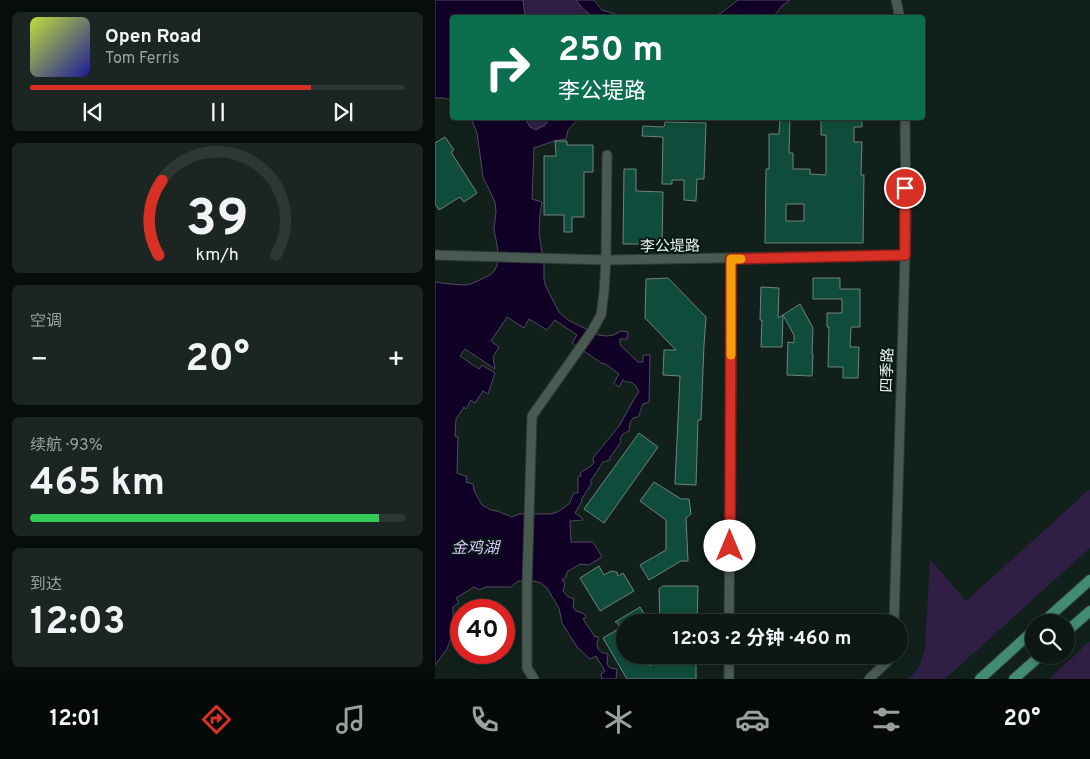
<!DOCTYPE html>
<html lang="zh">
<meta charset="utf-8">
<style>
:root{--surface:#0d1814;--page:#1b2522;--text:#f1f3f6;--muted:#9aa0a0;--line:#2d3734;--accent:#d93025}
body{margin:0;font-family:Overpass,"Noto Sans SC",sans-serif;background:var(--page);color:var(--text);height:100vh;display:flex;flex-direction:column;font-size:19px;white-space:nowrap}
*{box-sizing:border-box;margin:0}
p{font-size:16px;color:var(--muted)}
.icon{flex:none;width:28px;height:28px;fill:none;stroke:currentColor;stroke-width:2;stroke-linecap:round;stroke-linejoin:round}
.map{position:relative;flex:1;overflow:hidden}
.panel{display:flex;flex-direction:column;gap:12px;padding:12px;background:#070d0b;width:435px}
.panel>*{flex:none}
.banner{position:absolute;left:15px;top:15px;width:475px;height:105px;border-radius:5px;box-shadow:0 2px 8px #0003,0 0 0 1px var(--line);background:#0b6e4f;color:#fff;overflow:hidden}
.controls{position:absolute;left:590px;top:614px;display:grid;gap:10px}
.controls a{display:grid;place-items:center;width:50px;height:50px;border-radius:50%;background:var(--surface);box-shadow:0 2px 8px #0003,0 0 0 1px var(--line);font-size:25px}
.speed{position:absolute;left:15px;top:599px;display:flex;gap:10px;font-size:25px;font-weight:700;text-align:center}
.speed>*{display:grid;place-content:center;width:65px;height:65px;border-radius:50%;background:var(--surface);box-shadow:0 2px 8px #0003,0 0 0 1px var(--line);line-height:1}
.speed .limit{border:8px solid #d22;background:#fff;color:#111}
.pin{position:absolute;display:grid;place-items:center;width:42px;height:42px;color:#fff;margin:-21px;border:2px solid #fff;border-radius:50%;box-shadow:0 1px 5px #0007}
.me{position:absolute;width:55px;margin:-28px;rotate:0deg;stroke-linejoin:round;filter:drop-shadow(0 0 4px #0008)}
.turn{display:flex;align-items:center;gap:18px;height:105px;padding:0 25px;font-size:22px}
.turn .icon{width:65px;height:65px;stroke-width:2.5}
.turn b{display:block;font-size:35px;line-height:42px}
.big{font-size:38px;font-weight:700;line-height:1.1}
.panel .tile{flex:1;display:flex;flex-direction:column;justify-content:center;gap:8px;min-width:0;padding:0 18px;border-radius:8px;background:var(--page)}
.panel .dial{align-items:center;gap:0}
.dial svg{height:130px;overflow:visible;fill:none;stroke:var(--line);stroke-width:7;stroke-linecap:round;text-anchor:middle}
.dial text{fill:var(--text);stroke:none}
.song{display:flex;align-items:center;gap:15px}
.cover{width:60px;height:60px;border-radius:8px;background:linear-gradient(135deg,hsl(70 70% 55%),hsl(240 70% 35%))}
.played{height:5px;border-radius:2px;background:linear-gradient(90deg,var(--accent) 75%,var(--line) 75%)}
.keys{display:flex;justify-content:space-around;direction:ltr}
.heat{display:flex;justify-content:space-between;align-items:center;font-size:28px;direction:ltr}
.charge{height:8px;border-radius:4px;background:linear-gradient(90deg,#34c759 93%,var(--line) 0)}
.trip{position:absolute;left:181px;top:614px;width:292px;height:50px;border-radius:25px;background:var(--surface);box-shadow:0 2px 8px #0003,0 0 0 1px var(--line);font-weight:700;line-height:50px;text-align:center}
.tab-bar{display:flex;height:80px;justify-content:space-around;align-items:center;background:#050a08;color:var(--muted)}
.tab-bar .icon{width:35px;height:35px}
.tab-bar .current{color:var(--accent)}
.tab-bar b{font-size:22px;color:var(--text)}
main{display:flex;flex:1;min-height:0}
.map>svg:first-child{display:block}
.green{fill:#301f44}
.water{fill:#110026;stroke:#524962;fill-rule:evenodd}
.building{fill:#104c3b;stroke:#71837c;fill-rule:evenodd}
.lines{fill:none;stroke-linecap:round;stroke-linejoin:round}
.minor-casing{stroke:#2f3834;stroke-width:11}
.major-casing{stroke:#2f3834;stroke-width:12}
.minor{stroke:#495a53;stroke-width:9}
.major{stroke:#428b74;stroke-width:10}
.route-casing{stroke:#8d1f18;stroke-width:12}
.route{stroke:#d93025;stroke-width:9}
.slow{stroke:#f59e0b;stroke-width:9}
.labels{text-anchor:middle;stroke-width:4;stroke-linejoin:round;paint-order:stroke}
.street-label{font-size:15px;fill:#e8f2ee;stroke:#081712}
.water-label{font-size:16px;font-style:italic;fill:#dbc2fe;stroke:#081712}
</style>
<main>
<section class="panel">
<div class="tile">
<div class="song"><i class="cover"></i><div><b>Open Road</b><p>Tom Ferris</p></div></div>
<div class="played"></div>
<div class="keys"><svg class="icon" aria-label="previous" viewBox="0 0 24 24"><path d="M18 5L8 12l10 7zM5 5v14"/></svg><svg class="icon" aria-label="pause" viewBox="0 0 24 24"><path d="M8 5v14M16 5v14"/></svg><svg class="icon" aria-label="next" viewBox="0 0 24 24"><path d="M6 5l10 7-10 7zM19 5v14"/></svg></div>
</div>
<div class="tile dial"><svg viewBox="0 0 100 80">
<path d="M14 69A42 42 0 1 1 86 69"/>
<path d="M14 69A42 42 0 0 1 16 23" stroke="#d93025"/>
<text x="50" y="56" font-size="32" font-weight="700">39</text>
<text x="50" y="72" font-size="11">km/h</text>
</svg></div>
<div class="tile"><p>空调</p>
<div class="heat"><a>−</a><b class="big">20°</b><a>+</a></div>
</div>
<div class="tile"><p>续航 · 93%</p><b class="big">465 km</b><div class="charge"></div></div>
<div class="tile"><p>到达</p><b class="big">12:03</b></div>
</section>
<div class="map">
<svg width="655" height="679" viewBox="0 0 655 679">
<rect width="100%" height="100%" fill="#11201b"/>
<g class="green">
<polygon points="88,0 141,0 148,9 160,17 90,17"/>
<polygon points="90,118 115,118 110,125 101,130 95,127"/>
<polygon points="655,489 655,548 510,679 472,679 477,675 484,666 490,648 495,559 531,601"/>
<polygon points="655,641 655,679 614,679"/>
</g>
<g class="water">
<polygon points="0,0 88,0 90,17 18,18 17,101 10,98 0,98"/>
<path d="M141 0H159L167 10 190 17C166 18 157 22 141 0Z"/>
<polygon points="303,0 355,0 347,6 338,17 278,17 286,13"/>
<path d="M36 118H90L95 127 101 130 110 125 115 118H144L133 130 131 139 119 141 99 148 97 199 107 202 105 214 104 233 109 265V280L111 287 124 312 133 320 163 335 171 336 179 335 186 331 193 332 192 339H185V345L203 362H208V355H215L214 402 208 404C205 408 206 413 203 417L198 418 195 423 194 431 188 434 185 438 186 442 175 457V460L168 462 155 482 157 483 146 500 147 501 140 513 147 518 148 520 135 521 136 542H158L167 557 154 565 145 564 132 572 131 577 127 580 130 583 128 591 132 596 139 599 138 607 141 611 148 613 151 617 148 619 160 637 162 636 164 640 162 641C162 651 164 652 173 654L172 664 175 668 182 669 181 679H167L166 674 170 671 161 656 155 659 142 647 127 623 124 608 112 588 106 583 99 581H83L76 587H50L45 590 39 587 21 598 24 603 18 607V633L12 649 0 665V282L15 284 30 285 36 284 55 275 59 271 62 266 63 251 59 229 61 211 60 202 48 177 42 133ZM72 317 89 328 94 319 112 330 120 320 142 335 137 343 168 364 169 363 184 374 179 383 184 387 188 380 191 382H196L201 386 204 392 202 394 184 426 158 458 159 463 156 466 145 473 146 476 143 477V493H139L134 504 124 511 117 514H84L77 517 62 511 56 510 47 505 39 491 38 484 31 482 32 477 22 473 23 437 20 436 21 419 29 407 31 409 36 400 40 403 48 391 53 394 60 373 47 365 44 369 25 356 30 349 60 369 58 357 64 347 56 341Z"/>
</g>
<g class="building">
<path d="M345 118H355L354 153H358V169H375V174L391 175V135H386V118H427V127H419V142H427L426 175H429L428 243H330L331 169H334V134H344ZM351 204H369V221H351Z"/>
<polygon points="230,122 271,123 269,179 262,179 261,201 249,200 249,180 237,180 237,184 227,184 228,137 207,136 208,126 229,127"/>
<polygon points="10,137 19,150 16,152 42,193 29,202 25,197 4,210 0,204 0,143"/>
<polygon points="120,141 132,141 132,145 158,145 158,172 149,172 149,217 137,217 137,232 129,232 129,215 109,215 109,156 121,156"/>
<polygon points="189,169 201,169 201,191 228,192 227,244 188,244"/>
<polygon points="233,278 271,317 269,345 266,420 263,420 261,485 240,484 245,376 228,375 229,350 241,350 210,318 211,279"/>
<polygon points="378,278 405,278 405,289 425,289 425,327 416,327 415,347 424,347 423,378 408,378 408,367 393,367 394,327 392,327 392,313 407,313 407,299 378,299"/>
<polygon points="326,287 344,288 343,318 348,315 347,347 326,347 327,320 325,320"/>
<polygon points="365,304 378,328 377,354 378,354 377,376 352,375 353,342 359,343 359,335 348,315"/>
<polygon points="204,433 223,447 169,523 149,509"/>
<polygon points="219,482 246,499 254,499 256,514 251,518 253,561 246,561 214,580 205,565 231,550 231,520 205,501"/>
<polygon points="164,566 169,575 176,571 182,572 183,576 188,573 199,591 165,611 145,578"/>
<polygon points="228,586 263,586 262,622 240,622 240,621 225,622 224,589"/>
<polygon points="205,607 214,622 190,622 190,655 208,655 215,666 219,656 220,655 261,655 261,679 192,679 168,638 185,628 182,622 180,622"/>
</g>
<g class="lines">
<g class="minor-casing">
<g id="minor">
<polyline points="461,0 465,18"/>
<polyline points="0,255 171,260 470,255"/>
<polyline points="294,622 297,259"/>
<polyline points="459,622 471,223 470,118"/>
<polyline points="99,679 92,668 92,586 97,416 157,331 166,315 169,292 171,260 172,155"/>
<polyline points="294,679 294,655"/>
<polyline points="434,679 453,661 455,655"/>
</g>
</g>
<g class="major-casing">
<g id="major">
<polyline points="608,622 655,580"/>
<polyline points="631,632 655,611"/>
<polyline points="545,679 599,630"/>
<polyline points="579,679 606,655"/>
</g>
</g>
<use href="#minor" class="minor"/>
<use href="#major" class="major"/>
</g>
<g class="lines">
<g class="route-casing">
<polyline id="route" points="295,546 296,259 470,255 470,188"/>
</g>
<use href="#route" class="route"/>
<polyline class="slow" points="296,355 296,259 306,259"/>
</g>
<g class="labels">
<g class="street-label">
<text transform="translate(235 246) rotate(-1)" y="5">李公堤路</text>
<text transform="translate(452 370) rotate(-88)" y="5">四季路</text>
</g>
<g class="water-label">
<text x="40" y="553">金鸡湖</text>
</g>
</g>
</svg>
<div class="controls">
<a><svg class="icon" aria-label="search" viewBox="0 0 24 24"><circle cx="10" cy="10" r="6"/><path d="M15 15l6 6"/></svg></a>
</div>
<div class="speed"><div class="limit">40</div></div>
<div class="pin" style="left:470px;top:188px;background:#d93025"><svg class="icon" aria-label="arrive" viewBox="0 0 24 24"><path d="M6 21V4h12l-3 4 3 4H6"/></svg></div>
<svg class="me" style="left:295px;top:546px" viewBox="-20 -20 40 40"><circle r="19" fill="#fff"/><path d="M0-13L10 11 0 6-10 11z" fill="#d93025"/></svg>
<div class="trip">12:03 · 2 分钟 · 460 m</div>
<div class="banner">
<div class="turn"><svg class="icon" aria-label="right" viewBox="0 0 24 24"><path d="M7 20v-9h11M14 6l5 5-5 5"/></svg><div><b>250 m</b>李公堤路</div></div>
</div>
</div>
</main>
<nav class="tab-bar">
<b>12:01</b>
<svg class="icon current" aria-label="directions" viewBox="0 0 24 24"><path d="M12 3l9 9-9 9-9-9zM9 14v-3h6M13 9l2 2-2 2"/></svg>
<svg class="icon" aria-label="music" viewBox="0 0 24 24"><path d="M9 18V5l10-2v13"/><circle cx="6" cy="18" r="3"/><circle cx="16" cy="16" r="3"/></svg>
<svg class="icon" aria-label="phone" viewBox="0 0 24 24"><path d="M5 4h4l2 5-3 2q2 4 5 5l2-3 5 2v4C11 20 4 13 5 4z"/></svg>
<svg class="icon" aria-label="climate" viewBox="0 0 24 24"><path d="M12 3v18M4 7l16 10M4 17L20 7"/></svg>
<svg class="icon" aria-label="car" viewBox="0 0 24 24"><path d="M5 17H2v-5l4-1 3-4h7l3 4 3 1v5h-3M9 17h6M6 11h13"/><circle cx="7" cy="17" r="2"/><circle cx="17" cy="17" r="2"/></svg>
<svg class="icon" aria-label="filters" viewBox="0 0 24 24"><path d="M4 7h16M4 17h16"/><circle cx="9" cy="7" r="2"/><circle cx="15" cy="17" r="2"/></svg>
<b>20°</b>
</nav>
